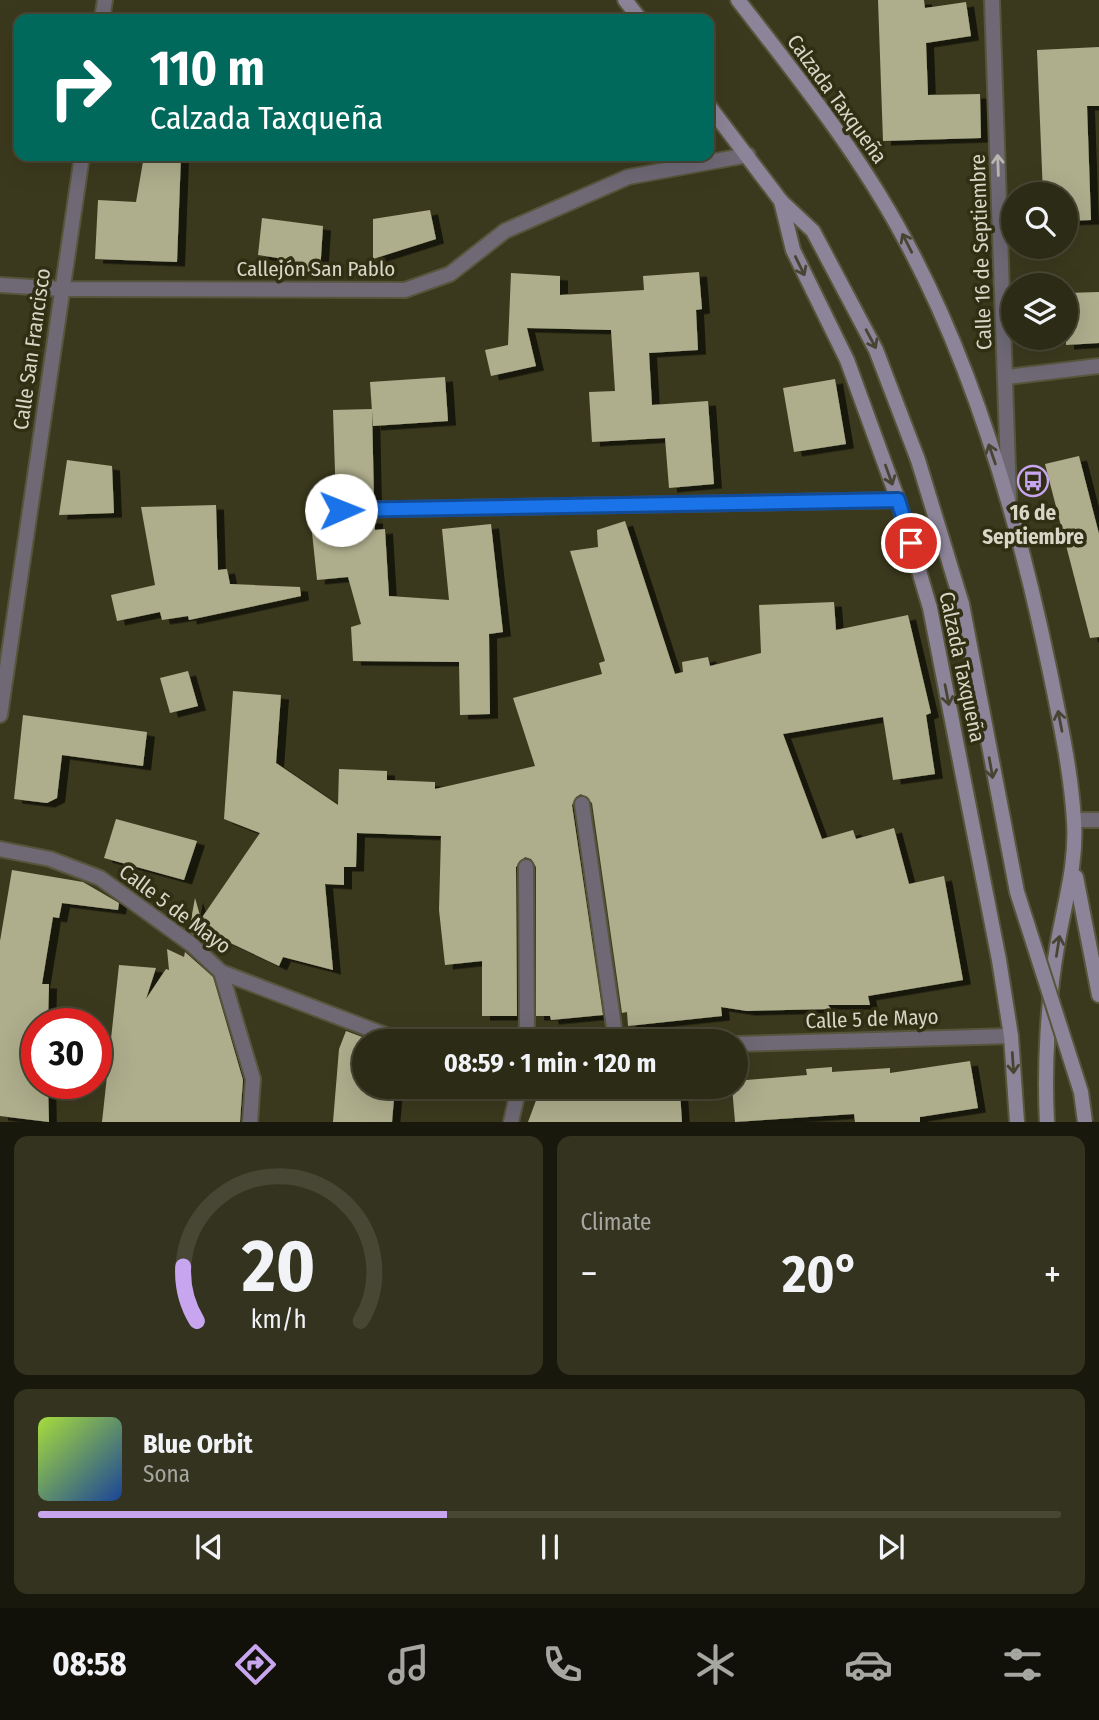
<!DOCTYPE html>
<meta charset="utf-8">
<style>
:root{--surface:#2c2b16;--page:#34331f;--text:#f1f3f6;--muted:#a6a7a1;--line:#484735;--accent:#c7a6ef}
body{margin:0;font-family:"Fira Sans Condensed",sans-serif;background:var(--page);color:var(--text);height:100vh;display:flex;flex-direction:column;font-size:26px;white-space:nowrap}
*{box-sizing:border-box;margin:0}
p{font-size:23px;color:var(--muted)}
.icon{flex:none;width:38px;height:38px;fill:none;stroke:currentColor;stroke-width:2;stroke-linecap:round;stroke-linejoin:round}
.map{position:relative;height:1122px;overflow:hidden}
.sheet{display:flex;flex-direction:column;gap:14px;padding:14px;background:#18180c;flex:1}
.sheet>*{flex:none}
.hud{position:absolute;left:14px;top:14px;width:700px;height:147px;border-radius:14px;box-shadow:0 7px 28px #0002,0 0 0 2px var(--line);background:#00695c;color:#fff;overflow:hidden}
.fabs{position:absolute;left:1001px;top:182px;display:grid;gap:14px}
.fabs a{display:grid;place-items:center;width:77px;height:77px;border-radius:50%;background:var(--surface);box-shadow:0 7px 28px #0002,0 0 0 2px var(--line);font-size:35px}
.speed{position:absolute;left:21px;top:1008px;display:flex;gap:14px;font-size:35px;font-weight:700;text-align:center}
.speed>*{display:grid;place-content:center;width:91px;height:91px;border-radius:50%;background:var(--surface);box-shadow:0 7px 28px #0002,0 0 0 2px var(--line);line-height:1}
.speed .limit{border:10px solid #d22;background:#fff;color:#111}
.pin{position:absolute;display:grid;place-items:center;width:60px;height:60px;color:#fff;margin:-30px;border:4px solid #fff;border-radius:50%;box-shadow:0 2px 7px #0007}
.me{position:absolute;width:77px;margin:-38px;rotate:89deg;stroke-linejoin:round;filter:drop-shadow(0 0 5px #0008)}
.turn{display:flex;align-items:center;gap:24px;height:147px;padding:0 21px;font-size:32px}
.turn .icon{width:91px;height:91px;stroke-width:2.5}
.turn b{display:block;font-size:49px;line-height:60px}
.big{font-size:52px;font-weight:700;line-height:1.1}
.sheet .widget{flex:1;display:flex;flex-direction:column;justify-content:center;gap:10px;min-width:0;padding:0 24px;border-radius:14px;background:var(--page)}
.sheet .dial{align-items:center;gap:0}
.dial svg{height:182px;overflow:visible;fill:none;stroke:var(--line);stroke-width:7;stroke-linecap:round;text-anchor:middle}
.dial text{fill:var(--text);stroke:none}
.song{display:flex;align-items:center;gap:21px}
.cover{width:84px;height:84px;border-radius:10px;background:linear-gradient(135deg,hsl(80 70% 55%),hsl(220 70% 35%))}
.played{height:7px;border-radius:4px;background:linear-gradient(90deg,var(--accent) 40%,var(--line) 40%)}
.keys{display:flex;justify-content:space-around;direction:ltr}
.heat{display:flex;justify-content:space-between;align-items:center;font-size:38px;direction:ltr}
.sheet .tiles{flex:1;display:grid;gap:14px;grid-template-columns:1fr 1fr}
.widget:last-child{grid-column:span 2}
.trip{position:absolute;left:352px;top:1029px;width:396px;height:70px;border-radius:35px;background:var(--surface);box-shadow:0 7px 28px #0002,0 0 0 2px var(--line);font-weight:700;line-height:70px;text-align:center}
.dock{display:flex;height:112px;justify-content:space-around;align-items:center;background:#121109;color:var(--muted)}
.dock .icon{width:49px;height:49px}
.dock .active{color:var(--accent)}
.dock b{font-size:32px;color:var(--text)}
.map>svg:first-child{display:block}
.building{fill:#aead8c;filter:url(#shadow)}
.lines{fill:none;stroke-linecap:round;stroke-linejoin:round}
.service-casing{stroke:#57553c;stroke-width:18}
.minor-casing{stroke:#57553c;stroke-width:18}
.secondary-casing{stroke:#57553c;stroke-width:18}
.service{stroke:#6e6975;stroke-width:14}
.minor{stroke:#6e6975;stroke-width:14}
.secondary{stroke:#8c8498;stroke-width:14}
.secondary-bridge-casing{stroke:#57553c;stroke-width:18;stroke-linecap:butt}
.secondary-bridge{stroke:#8c8498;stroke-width:14}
.oneway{stroke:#b8b6ae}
.oneway2{stroke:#484434}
.route-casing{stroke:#114b97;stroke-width:18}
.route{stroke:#1a73e8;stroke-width:12}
.labels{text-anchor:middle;stroke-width:7;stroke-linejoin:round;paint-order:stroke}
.street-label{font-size:21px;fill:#d8d7c7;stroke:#312f13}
.poi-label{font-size:21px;font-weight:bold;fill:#d8d7c7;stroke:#312f13}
</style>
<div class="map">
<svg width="1099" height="1122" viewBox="0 0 1099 1122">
<defs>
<filter id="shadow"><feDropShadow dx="8" dy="4.5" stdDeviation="0" flood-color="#0009"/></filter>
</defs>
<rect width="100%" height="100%" fill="#3b391d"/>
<g class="building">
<polygon points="878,0 924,0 925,8 966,2 971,36 926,43 928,95 980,94 981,138 883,141"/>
<polygon points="1099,47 1099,106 1087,106 1091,220 1066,221 1066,194 1043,194 1037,50"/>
<polygon points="144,156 181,156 177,262 95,259 98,200 136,202"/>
<polygon points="430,210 436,239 373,259 373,219"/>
<polygon points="262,218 323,226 320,273 277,268 278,258 258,255"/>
<polygon points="699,272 702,309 696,310 698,350 649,353 652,405 708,401 714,484 669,488 665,438 592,442 589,392 615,391 611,330 527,328 536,366 491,376 485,350 508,345 511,273 560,276 560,295 644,290 643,276"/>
<polygon points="1099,292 1099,343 1066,345 1066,293"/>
<polygon points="445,377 448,421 373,426 370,382"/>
<polygon points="835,379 846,444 794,452 783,388"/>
<polygon points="372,409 374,500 336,502 333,410"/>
<polygon points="1079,456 1099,534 1099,637 1090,638 1045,464"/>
<polygon points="67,460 112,466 114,513 59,515"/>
<polygon points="216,505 218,570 227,569 230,584 300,587 301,596 189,620 188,616 162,620 160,612 117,621 111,595 155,585 141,507"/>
<polygon points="336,518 375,519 375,530 385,529 389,596 449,600 442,529 491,524 503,632 489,634 490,714 460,715 459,662 353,661 351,627 361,624 348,577 317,580 311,523"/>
<polygon points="625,521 675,674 683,672 682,662 708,657 710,666 761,653 759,605 834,602 836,630 908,615 931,713 926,715 935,774 893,780 883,717 783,734 822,839 853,830 856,839 894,828 909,884 944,876 963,980 868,996 870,1005 828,1005 831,1009 747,1011 721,1007 722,1016 628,1026 627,1012 622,1013 592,803 581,794 576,797 572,805 603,1015 551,1020 550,1016 536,1016 536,867 531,859 525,857 516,867 517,1016 482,1016 482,961 445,965 439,910 441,836 357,833 356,867 344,867 344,885 325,884 333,970 283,957 279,966 205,931 209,948 189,931 195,898 201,919 260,833 224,819 233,691 281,695 276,763 338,805 339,769 387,771 387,780 435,782 435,789 535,766 513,698 602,674 599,663 605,661 570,551 598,547 597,530"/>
<polygon points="188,671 198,706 170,713 160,678"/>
<polygon points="23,715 147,732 143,766 62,755 57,798 47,803 14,799"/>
<polygon points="116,819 197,841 184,880 104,858"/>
<polygon points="12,870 83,882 119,903 118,910 62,903 59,918 53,917 42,984 49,984 48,1024 37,1024 37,1083 48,1083 49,1122 0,1116 0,941"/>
<polygon points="167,949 184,957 185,952 213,977 243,1080 240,1122 102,1122 119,965 156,968 146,999 166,969 169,970"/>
<polygon points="346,1031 373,1041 364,1041 364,1087 395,1087 392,1122 333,1122 339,1049"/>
<polygon points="970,1061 978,1108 920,1117 920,1122 855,1122 854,1114 735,1122 732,1087 735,1087 735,1081 807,1075 806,1069 832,1067 832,1072 890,1068 890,1073"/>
<polygon points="541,1087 673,1087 673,1092 680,1092 682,1122 528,1122"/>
</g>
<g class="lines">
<g class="service-casing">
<polyline id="service" points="1074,820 1099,820"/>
</g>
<g class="minor-casing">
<g id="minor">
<polyline points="992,0 1009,498"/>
<polyline points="102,19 105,0"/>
<polyline points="0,285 63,289 405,290 450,274 505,231 628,177 748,155"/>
<polyline points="1007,377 1099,366"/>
<polyline points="341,510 898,500"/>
<polyline points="0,715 82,156"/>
<polyline points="582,804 616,1041"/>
<polyline points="0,849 50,859 100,878 191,944 221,972 401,1041"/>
<polyline points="526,867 527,1041"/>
<polyline points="221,972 253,1079 250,1122"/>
<polyline points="735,1044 1011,1036"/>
<polyline points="511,1122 519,1087"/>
</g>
</g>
<g class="secondary-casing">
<g id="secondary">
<polyline points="625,0 640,19"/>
<path d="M738 0C797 76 858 152 904 238 975 368 1020 527 1050 672 1060 721 1071 771 1074 821 1077 865 1064 904 1057 947 1048 999 1044 1068 1047 1122"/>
<polyline points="709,106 781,201 813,231 876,350 918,460 962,604"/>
<polyline points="781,201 793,250 847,360 898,500 930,608 999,960 1011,1036 1017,1122"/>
<polyline points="1076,877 1099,995"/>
</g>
</g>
<use href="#service" class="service"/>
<use href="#minor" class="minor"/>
<use href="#secondary" class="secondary"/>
<g class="secondary-bridge-casing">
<polyline id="secondary-bridge" points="962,604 1017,892 1081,1092 1085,1122"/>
</g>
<use href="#secondary-bridge" class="secondary-bridge"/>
</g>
<defs><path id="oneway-shaft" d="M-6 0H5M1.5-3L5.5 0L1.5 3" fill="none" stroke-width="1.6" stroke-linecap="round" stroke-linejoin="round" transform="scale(1.75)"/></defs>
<use class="oneway" href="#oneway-shaft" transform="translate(998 165) rotate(-92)"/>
<g class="oneway2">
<use href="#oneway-shaft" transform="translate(907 243) rotate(-117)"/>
<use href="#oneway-shaft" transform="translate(800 266) rotate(64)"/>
<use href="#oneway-shaft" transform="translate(871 339) rotate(62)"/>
<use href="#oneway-shaft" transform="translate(992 454) rotate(-109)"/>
<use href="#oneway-shaft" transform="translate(889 475) rotate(70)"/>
<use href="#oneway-shaft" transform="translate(947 695) rotate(79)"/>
<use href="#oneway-shaft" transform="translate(1060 721) rotate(-101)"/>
<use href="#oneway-shaft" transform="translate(991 768) rotate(80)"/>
<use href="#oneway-shaft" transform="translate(1058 946) rotate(-81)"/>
<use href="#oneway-shaft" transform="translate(1013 1063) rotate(86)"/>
</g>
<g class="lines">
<g class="route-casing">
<polyline id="route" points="341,510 898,500 911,543"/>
</g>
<use href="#route" class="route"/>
</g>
<defs>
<g id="bus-ring" transform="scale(1.575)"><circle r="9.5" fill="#312f13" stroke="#c7a6ef" stroke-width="1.5"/><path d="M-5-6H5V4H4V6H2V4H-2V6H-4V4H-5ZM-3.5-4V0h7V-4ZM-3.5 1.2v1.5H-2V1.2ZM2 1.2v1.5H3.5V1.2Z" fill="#c7a6ef"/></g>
</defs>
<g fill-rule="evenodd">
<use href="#bus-ring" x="1033" y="481"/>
</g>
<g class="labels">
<g class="street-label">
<text transform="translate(837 99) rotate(54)" y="7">Calzada Taxqueña</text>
<text transform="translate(981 252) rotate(-92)" y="7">Calle 16 de Septiembre</text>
<text x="316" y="276">Callejón San Pablo</text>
<text transform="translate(32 349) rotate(-82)" y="7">Calle San Francisco</text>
<text transform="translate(962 667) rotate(78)" y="7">Calzada Taxqueña</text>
<text transform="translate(175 909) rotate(37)" y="7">Calle 5 de Mayo</text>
<text transform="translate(872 1019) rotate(-2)" y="7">Calle 5 de Mayo</text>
</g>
<g class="poi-label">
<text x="1033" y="520">16 de<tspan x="1033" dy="24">Septiembre</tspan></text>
</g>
</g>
</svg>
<div class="fabs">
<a><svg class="icon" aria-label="search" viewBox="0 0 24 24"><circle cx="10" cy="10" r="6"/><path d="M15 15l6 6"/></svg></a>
<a><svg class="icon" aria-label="layers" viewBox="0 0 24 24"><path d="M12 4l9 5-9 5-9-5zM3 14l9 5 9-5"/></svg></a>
</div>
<div class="speed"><div class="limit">30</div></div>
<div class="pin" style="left:911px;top:543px;background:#d93025"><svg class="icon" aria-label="arrive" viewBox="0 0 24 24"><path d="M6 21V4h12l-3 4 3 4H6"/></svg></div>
<svg class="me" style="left:341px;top:510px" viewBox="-20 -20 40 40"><circle r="19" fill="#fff"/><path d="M0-13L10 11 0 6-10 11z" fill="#1a73e8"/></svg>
<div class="trip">08:59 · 1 min · 120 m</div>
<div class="hud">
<div class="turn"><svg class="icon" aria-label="right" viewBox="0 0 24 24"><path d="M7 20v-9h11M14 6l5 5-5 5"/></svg><div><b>110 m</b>Calzada Taxqueña</div></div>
</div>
</div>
<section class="sheet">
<div class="tiles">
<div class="widget dial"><svg viewBox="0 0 100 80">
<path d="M14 69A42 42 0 1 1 86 69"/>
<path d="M14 69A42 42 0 0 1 8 45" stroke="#c7a6ef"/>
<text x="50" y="56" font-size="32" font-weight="700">20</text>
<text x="50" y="72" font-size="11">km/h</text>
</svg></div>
<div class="widget"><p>Climate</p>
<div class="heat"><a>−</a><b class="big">20°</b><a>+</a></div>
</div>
<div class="widget">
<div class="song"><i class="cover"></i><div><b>Blue Orbit</b><p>Sona</p></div></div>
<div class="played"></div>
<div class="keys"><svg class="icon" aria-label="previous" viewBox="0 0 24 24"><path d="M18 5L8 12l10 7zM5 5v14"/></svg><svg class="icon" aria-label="pause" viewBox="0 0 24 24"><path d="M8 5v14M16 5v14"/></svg><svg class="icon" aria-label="next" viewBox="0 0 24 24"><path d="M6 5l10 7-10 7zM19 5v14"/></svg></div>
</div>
</div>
</section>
<nav class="dock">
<b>08:58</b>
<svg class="icon active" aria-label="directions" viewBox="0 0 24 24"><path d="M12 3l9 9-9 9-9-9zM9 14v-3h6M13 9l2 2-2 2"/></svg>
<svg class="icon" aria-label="music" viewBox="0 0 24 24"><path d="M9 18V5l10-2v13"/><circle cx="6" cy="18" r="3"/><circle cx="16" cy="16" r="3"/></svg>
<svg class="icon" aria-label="phone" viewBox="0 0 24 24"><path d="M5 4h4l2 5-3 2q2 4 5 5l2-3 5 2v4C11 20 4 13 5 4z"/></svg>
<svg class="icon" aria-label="climate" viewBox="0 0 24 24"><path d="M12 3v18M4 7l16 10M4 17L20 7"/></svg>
<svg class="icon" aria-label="car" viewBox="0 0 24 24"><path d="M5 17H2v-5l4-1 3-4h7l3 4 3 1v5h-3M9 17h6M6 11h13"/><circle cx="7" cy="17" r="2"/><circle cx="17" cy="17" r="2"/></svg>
<svg class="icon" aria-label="filters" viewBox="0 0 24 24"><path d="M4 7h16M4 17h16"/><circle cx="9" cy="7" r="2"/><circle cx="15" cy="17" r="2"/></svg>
</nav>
